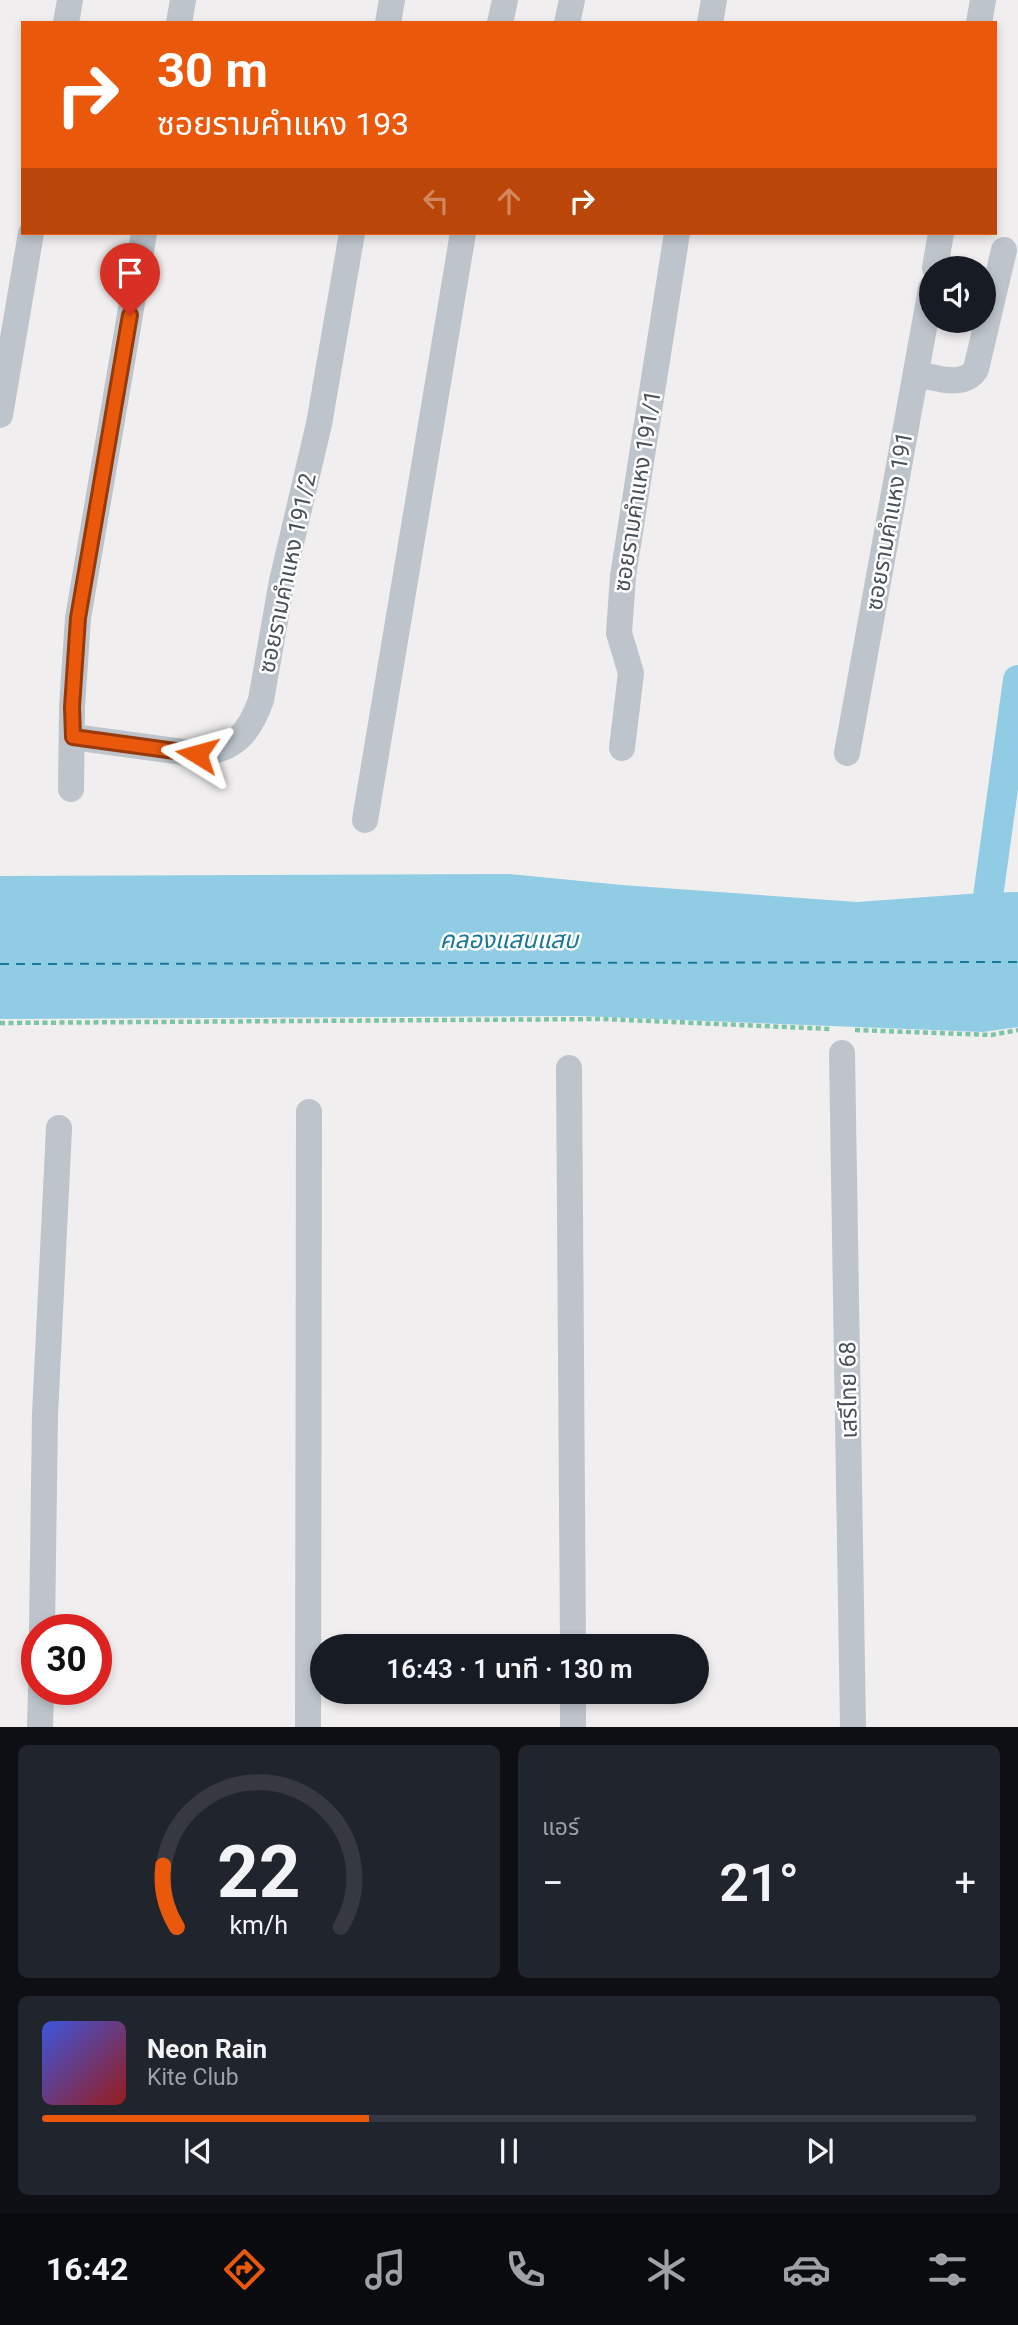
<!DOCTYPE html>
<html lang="th">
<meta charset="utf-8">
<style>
:root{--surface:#171b24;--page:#20242c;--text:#f1f3f6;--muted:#9ea1a6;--line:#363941;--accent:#ea580c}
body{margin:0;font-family:Roboto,"Noto Sans Thai",sans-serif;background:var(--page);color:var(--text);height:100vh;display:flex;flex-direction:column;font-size:26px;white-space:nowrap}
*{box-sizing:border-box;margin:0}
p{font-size:23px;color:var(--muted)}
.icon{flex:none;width:38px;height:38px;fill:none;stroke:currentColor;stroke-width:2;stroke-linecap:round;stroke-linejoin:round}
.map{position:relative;height:1727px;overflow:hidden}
.panel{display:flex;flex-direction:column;gap:18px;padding:18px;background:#0d0f14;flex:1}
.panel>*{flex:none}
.top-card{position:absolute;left:21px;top:21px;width:976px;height:214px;border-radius:0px;box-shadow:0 4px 10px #0003;background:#ea580c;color:#fff;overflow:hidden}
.fabs{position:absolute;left:919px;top:256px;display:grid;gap:14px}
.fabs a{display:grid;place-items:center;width:77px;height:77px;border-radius:50%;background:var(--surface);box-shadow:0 4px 10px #0003;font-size:35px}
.speed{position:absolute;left:21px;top:1614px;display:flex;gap:14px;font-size:35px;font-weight:700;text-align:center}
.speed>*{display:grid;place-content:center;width:91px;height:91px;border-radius:50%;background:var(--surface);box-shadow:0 4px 10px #0003;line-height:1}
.speed .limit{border:10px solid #d22;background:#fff;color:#111}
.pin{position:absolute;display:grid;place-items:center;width:60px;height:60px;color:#fff;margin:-72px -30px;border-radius:50% 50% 50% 0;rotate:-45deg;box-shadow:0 0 7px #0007}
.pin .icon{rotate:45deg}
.me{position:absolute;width:77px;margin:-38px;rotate:278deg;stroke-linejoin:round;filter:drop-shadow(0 0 5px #0008)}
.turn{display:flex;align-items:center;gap:24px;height:147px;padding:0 21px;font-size:32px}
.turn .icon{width:91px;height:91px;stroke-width:2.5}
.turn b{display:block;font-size:49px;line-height:60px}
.lanes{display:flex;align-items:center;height:66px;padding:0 21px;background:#0003;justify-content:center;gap:35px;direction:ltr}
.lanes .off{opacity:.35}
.big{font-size:52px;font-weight:600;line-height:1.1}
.panel .widget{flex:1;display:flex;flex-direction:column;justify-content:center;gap:10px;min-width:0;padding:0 24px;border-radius:10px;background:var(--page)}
.panel .dial{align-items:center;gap:0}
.dial svg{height:182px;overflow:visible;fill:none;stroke:var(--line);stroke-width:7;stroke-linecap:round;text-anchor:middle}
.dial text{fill:var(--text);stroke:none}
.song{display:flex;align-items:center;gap:21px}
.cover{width:84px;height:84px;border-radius:10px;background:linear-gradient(135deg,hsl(230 70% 55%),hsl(0 70% 35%))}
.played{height:7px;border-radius:4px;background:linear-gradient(90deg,var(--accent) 35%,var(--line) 35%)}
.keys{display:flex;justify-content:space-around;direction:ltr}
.heat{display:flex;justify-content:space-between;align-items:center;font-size:38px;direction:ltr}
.panel .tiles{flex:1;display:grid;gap:18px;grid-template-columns:1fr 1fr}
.widget:last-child{grid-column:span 2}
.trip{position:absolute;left:310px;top:1634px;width:399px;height:70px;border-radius:35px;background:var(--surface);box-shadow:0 4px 10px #0003;font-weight:600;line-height:70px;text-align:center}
.dock{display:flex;height:112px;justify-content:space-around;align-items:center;background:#090b0e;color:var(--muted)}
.dock .icon{width:49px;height:49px}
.dock .selected{color:var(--accent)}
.dock b{font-size:32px;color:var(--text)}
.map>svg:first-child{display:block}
.water{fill:#90cce4}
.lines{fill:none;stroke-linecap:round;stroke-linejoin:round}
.canal{stroke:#90cce4;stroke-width:30}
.ferry{stroke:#18779b;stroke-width:2;stroke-dasharray:9 7;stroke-linecap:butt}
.path{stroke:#7bc5a6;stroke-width:4.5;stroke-dasharray:5 3.5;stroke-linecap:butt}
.minor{stroke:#bdc4cc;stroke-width:26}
.route-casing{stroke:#983908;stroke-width:18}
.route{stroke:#ea580c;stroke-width:12}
.labels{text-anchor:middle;stroke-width:5;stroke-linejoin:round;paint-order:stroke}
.street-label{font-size:23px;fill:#485059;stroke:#fff}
.water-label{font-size:24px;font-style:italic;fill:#18779b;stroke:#fff}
</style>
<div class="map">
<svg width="1018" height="1727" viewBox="0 0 1018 1727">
<rect width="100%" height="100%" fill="#f0eeee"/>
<polygon class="water" points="509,874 622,885 857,902 982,893 1018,892 1018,1027 983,1032 580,1016 0,1019 0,876"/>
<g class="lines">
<polyline class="canal" points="983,933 1018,680"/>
<polyline class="ferry" points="0,964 1018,962"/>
<g class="path">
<polyline points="0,1023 603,1019 832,1029"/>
<polyline points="855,1030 991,1035 1018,1030"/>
</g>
<g class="minor">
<polyline points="66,23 70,0"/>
<polyline points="179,23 183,0"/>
<polyline points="388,23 392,0"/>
<polyline points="500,23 505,0"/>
<polyline points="567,23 572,0"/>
<polyline points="710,23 714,0"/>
<polyline points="979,23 983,0"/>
<polyline points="935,268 941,233"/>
<path d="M916 374C935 377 964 389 976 369L1004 250"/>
<polyline points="0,415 31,233"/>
<path d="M73 737 197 754C234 750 249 734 261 700L282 581 319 424 352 233"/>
<polyline points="622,748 631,673 619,633 623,576 677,233"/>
<polyline points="847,753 931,289"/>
<polyline points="71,789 72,707 78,618 144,233"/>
<polyline points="365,820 463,233"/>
<polyline points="842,1053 853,1727"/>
<polyline points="569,1068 573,1647"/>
<polyline points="42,1629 45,1415 59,1128"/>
<polyline points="573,1692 573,1727"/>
<polyline points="40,1727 41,1689"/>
<polyline points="308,1727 309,1112"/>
</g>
</g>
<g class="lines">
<g class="route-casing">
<polyline id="route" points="130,315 78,618 72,707 73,737 197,754"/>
</g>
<use href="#route" class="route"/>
</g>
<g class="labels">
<g class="street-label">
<text transform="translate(637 491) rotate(-81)" y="8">ซอยรามคำแหง 191/1</text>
<text transform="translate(889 521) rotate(-80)" y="8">ซอยรามคำแหง 191</text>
<text transform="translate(287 573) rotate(-78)" y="8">ซอยรามคำแหง 191/2</text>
<text transform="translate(848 1390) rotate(-91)" y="8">เสรีไทย 68</text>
</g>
<g class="water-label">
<text x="509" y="948">คลองแสนแสบ</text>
</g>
</g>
</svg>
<div class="fabs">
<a><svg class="icon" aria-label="sound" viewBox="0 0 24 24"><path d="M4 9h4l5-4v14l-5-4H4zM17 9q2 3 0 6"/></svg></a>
</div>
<div class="speed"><div class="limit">30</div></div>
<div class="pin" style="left:130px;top:315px;background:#d93025"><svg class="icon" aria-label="arrive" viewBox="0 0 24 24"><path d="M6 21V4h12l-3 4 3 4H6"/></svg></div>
<svg class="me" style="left:197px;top:754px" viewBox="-20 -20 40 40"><path d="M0-17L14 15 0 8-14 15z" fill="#ea580c" stroke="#fff" stroke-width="4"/></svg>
<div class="trip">16:43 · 1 นาที · 130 m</div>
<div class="top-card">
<div class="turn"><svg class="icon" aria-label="right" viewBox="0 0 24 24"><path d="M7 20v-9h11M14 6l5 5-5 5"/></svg><div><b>30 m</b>ซอยรามคำแหง 193</div></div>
<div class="lanes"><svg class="icon off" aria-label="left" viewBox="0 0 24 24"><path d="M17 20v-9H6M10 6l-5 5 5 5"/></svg><svg class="icon off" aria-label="ahead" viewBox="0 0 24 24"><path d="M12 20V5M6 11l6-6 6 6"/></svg><svg class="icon" aria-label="right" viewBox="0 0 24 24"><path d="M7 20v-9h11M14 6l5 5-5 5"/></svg></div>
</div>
</div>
<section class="panel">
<div class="tiles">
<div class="widget dial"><svg viewBox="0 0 100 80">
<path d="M14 69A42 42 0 1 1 86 69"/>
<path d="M14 69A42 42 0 0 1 8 42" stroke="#ea580c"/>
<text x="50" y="56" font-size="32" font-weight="700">22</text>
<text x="50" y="72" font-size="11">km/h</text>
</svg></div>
<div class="widget"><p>แอร์</p>
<div class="heat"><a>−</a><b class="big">21°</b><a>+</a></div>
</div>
<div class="widget">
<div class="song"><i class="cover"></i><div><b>Neon Rain</b><p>Kite Club</p></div></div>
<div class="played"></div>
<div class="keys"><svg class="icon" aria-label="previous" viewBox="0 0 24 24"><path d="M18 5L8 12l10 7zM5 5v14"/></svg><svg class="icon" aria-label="pause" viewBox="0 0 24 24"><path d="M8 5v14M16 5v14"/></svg><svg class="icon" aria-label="next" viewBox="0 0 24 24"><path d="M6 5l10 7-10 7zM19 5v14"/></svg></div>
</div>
</div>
</section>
<nav class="dock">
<b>16:42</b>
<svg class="icon selected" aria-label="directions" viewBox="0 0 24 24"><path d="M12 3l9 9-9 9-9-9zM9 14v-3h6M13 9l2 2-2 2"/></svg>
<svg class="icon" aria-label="music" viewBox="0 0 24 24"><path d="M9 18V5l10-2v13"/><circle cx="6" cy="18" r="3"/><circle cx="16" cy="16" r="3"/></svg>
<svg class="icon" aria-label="phone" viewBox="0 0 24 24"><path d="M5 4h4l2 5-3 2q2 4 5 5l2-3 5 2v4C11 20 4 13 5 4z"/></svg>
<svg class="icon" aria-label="climate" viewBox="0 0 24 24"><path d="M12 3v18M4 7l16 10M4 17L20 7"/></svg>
<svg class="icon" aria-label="car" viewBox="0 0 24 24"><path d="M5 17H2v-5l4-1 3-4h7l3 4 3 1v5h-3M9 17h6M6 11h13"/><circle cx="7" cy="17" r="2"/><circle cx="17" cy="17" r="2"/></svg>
<svg class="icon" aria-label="filters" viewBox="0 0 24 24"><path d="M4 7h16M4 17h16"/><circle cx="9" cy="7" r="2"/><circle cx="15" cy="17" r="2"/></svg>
</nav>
